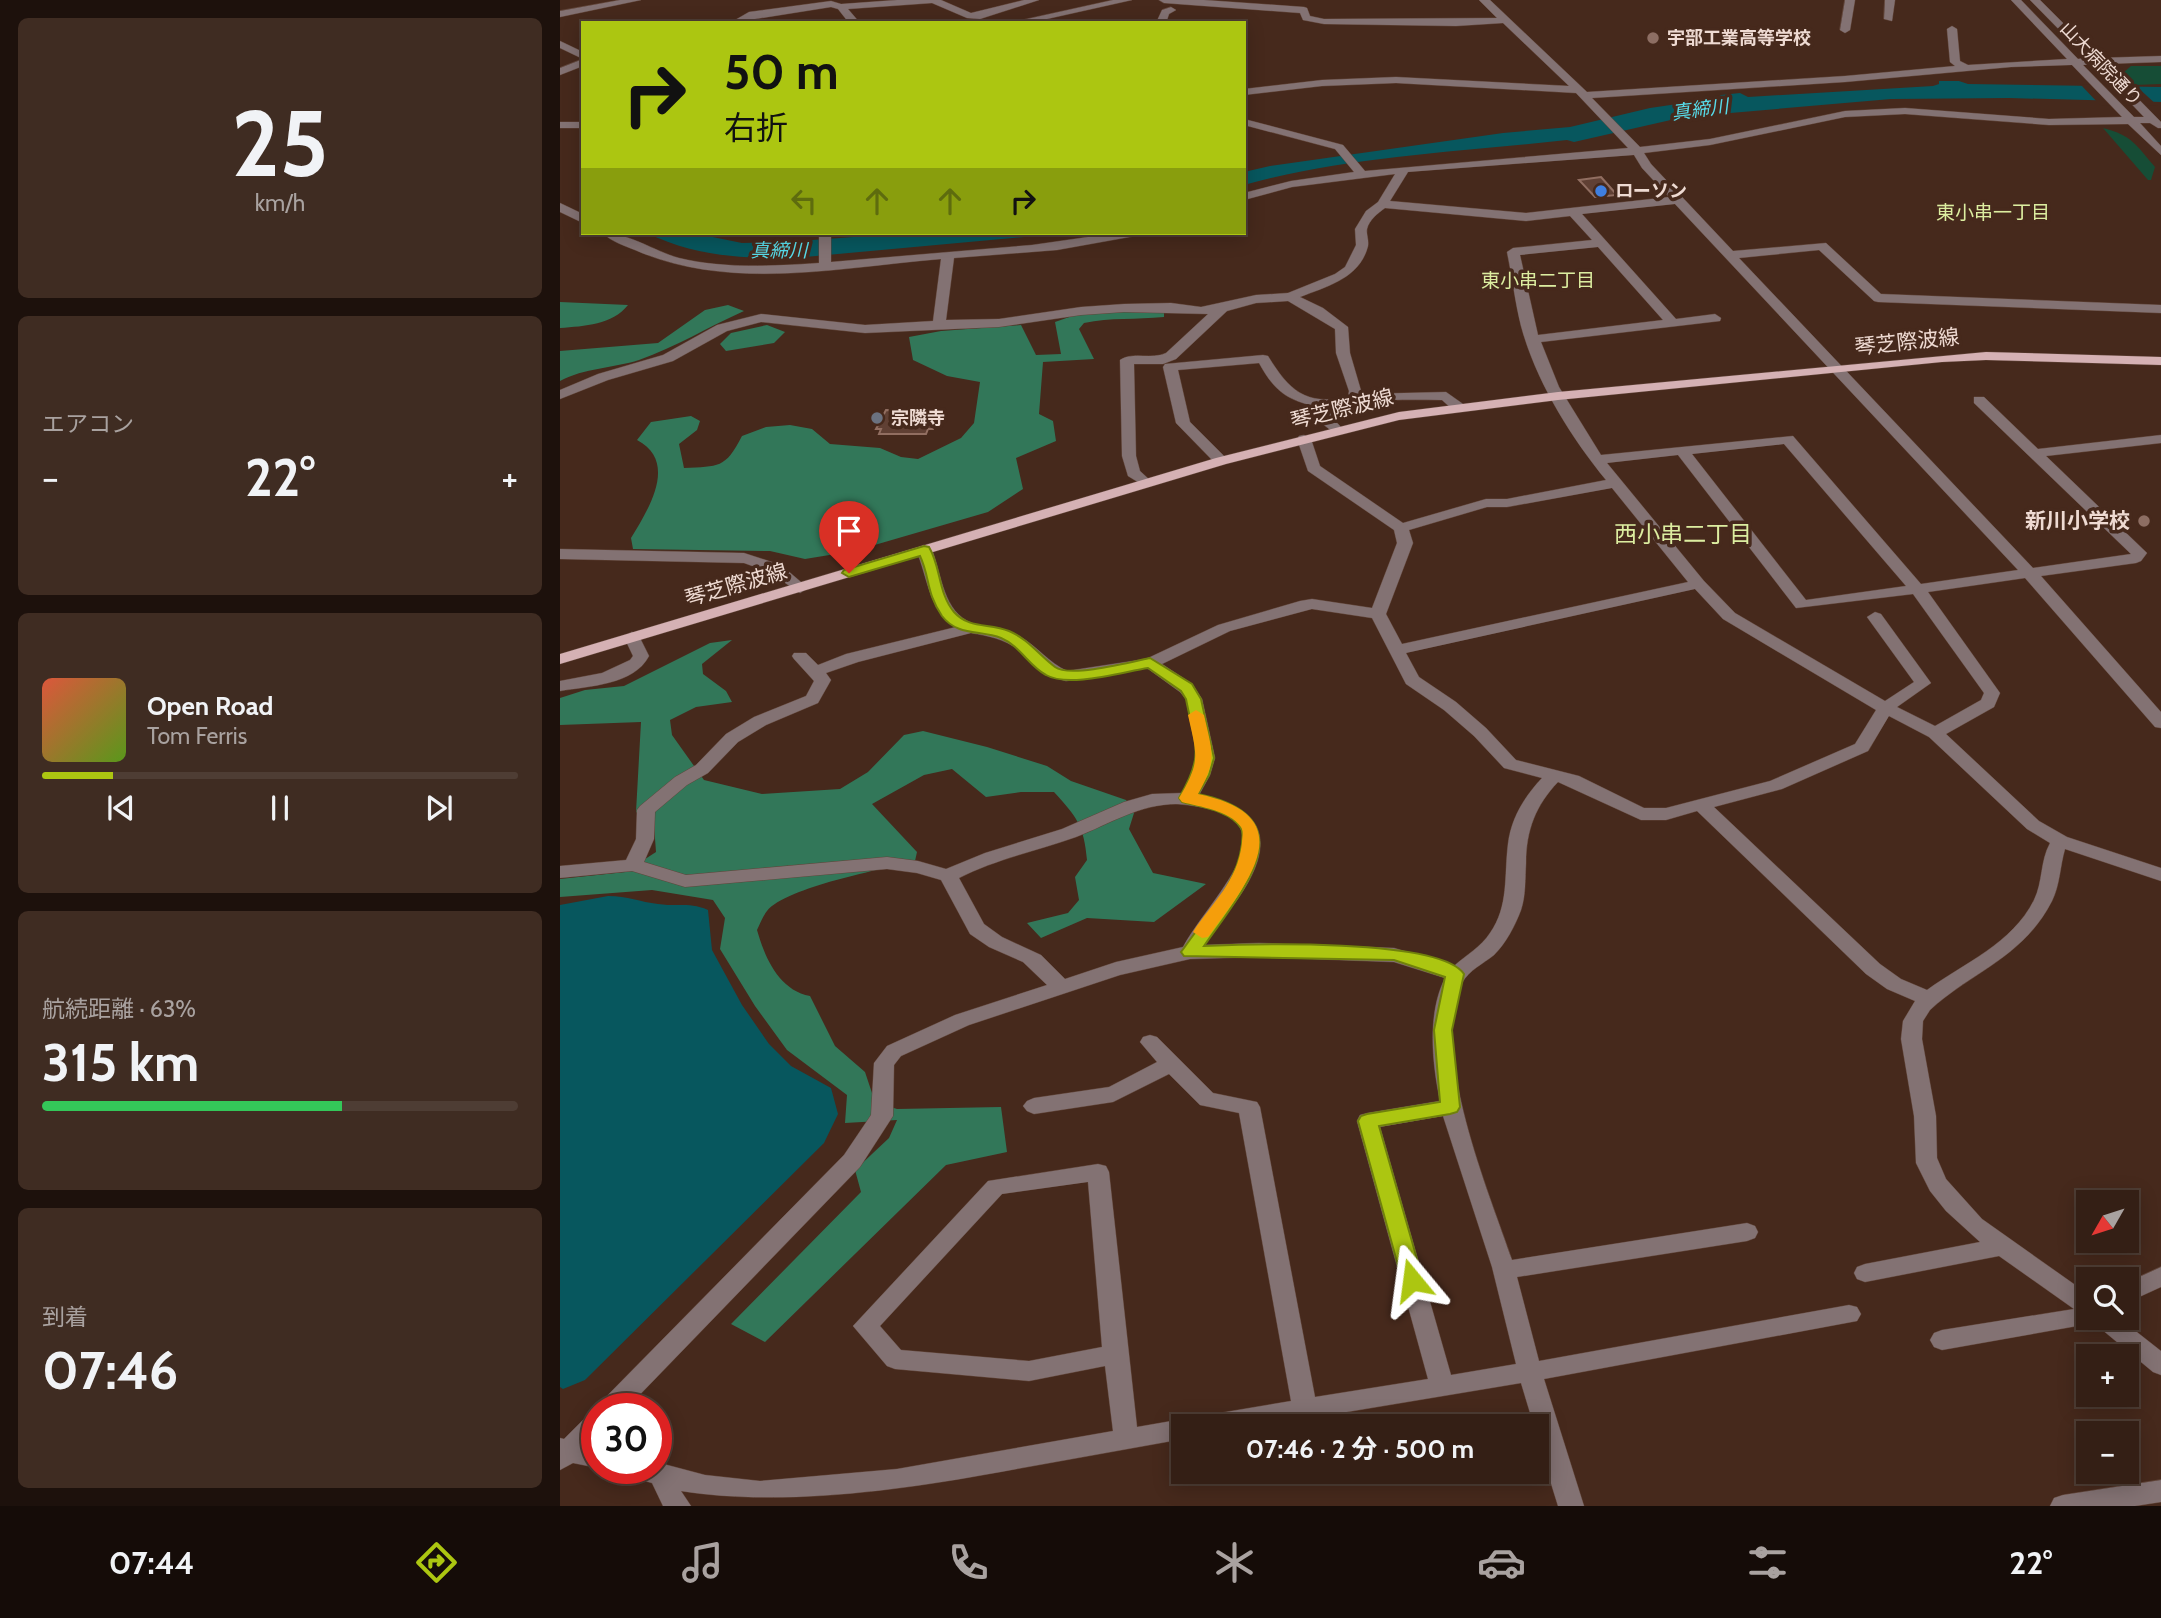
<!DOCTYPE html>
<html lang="ja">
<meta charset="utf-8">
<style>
:root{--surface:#341f15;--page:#3f2c22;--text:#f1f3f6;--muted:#a9a2a0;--line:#4e3d34;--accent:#acc611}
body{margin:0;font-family:Cabin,"Noto Sans JP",sans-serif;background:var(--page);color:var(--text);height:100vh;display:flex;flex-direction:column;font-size:26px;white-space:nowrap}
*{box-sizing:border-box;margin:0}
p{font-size:23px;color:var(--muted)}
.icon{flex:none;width:38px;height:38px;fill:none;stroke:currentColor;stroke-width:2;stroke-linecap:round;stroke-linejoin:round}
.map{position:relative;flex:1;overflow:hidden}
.sheet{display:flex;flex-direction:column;gap:18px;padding:18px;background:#1d110c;width:560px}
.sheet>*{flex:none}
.top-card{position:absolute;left:21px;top:21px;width:665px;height:214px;border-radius:0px;box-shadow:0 4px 18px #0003,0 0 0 2px var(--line);background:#acc611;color:#111;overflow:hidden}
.needle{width:46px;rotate:231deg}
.controls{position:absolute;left:1516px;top:1190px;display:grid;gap:14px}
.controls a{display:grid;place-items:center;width:63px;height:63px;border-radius:0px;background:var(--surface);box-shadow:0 4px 18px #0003,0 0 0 2px var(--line);font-size:35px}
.speed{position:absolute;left:21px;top:1393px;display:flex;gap:14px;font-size:35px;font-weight:700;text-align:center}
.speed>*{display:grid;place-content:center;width:91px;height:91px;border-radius:50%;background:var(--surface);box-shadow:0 4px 18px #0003,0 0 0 2px var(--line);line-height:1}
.speed .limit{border:10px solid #d22;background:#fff;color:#111}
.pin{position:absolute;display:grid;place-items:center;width:60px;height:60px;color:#fff;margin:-72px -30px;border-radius:50% 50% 50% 0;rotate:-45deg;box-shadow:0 0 7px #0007}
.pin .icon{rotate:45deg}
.me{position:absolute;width:77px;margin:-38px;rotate:344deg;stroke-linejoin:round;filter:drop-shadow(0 0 5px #0008)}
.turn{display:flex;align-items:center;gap:24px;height:147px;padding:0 28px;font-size:32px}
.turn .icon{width:91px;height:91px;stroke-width:2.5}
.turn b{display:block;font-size:49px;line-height:60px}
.lanes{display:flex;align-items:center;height:66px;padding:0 28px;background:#0003;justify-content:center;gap:35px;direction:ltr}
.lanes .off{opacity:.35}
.big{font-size:52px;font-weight:700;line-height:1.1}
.sheet .widget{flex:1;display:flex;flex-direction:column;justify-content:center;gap:10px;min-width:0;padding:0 24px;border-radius:10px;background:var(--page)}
.sheet .dial{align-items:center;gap:0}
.dial b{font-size:91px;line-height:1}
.song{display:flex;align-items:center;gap:21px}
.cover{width:84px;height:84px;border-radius:10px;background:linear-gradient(135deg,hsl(10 70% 55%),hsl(90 70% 35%))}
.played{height:7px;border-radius:4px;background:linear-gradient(90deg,var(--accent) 15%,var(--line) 15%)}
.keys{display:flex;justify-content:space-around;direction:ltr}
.heat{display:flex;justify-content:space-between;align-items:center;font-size:38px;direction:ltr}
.charge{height:10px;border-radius:5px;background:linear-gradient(90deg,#34c759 63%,var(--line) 0)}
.trip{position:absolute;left:611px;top:1414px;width:378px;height:70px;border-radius:0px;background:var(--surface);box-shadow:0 4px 18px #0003,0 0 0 2px var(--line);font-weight:700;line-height:70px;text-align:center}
.dock{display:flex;height:112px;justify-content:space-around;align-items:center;background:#150c08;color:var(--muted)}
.dock .icon{width:49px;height:49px}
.dock .selected{color:var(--accent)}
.dock b{font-size:32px;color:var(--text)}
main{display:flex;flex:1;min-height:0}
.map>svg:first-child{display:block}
.green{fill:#164d36}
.forest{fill:#327759}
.water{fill:#07575e}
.pier{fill:#46291c}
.building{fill:#604034;stroke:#916e61;stroke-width:2}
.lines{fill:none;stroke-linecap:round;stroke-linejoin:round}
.minor-casing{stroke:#614539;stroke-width:1}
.major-casing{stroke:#614539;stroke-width:1}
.minor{fill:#837273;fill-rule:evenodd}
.major{fill:#d5b1b4;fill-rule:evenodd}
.route{fill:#acc611;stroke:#70810b;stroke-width:2}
.slow{fill:#f59e0b}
.education-dot{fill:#8d6e63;stroke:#46291c;stroke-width:2.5}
.shop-dot{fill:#3f7fe0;stroke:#46291c;stroke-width:2.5}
.worship-dot{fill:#6b7280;stroke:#46291c;stroke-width:2.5}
.labels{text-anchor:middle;stroke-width:7;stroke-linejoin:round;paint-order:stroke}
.far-poi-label{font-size:18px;font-weight:bold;fill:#eedad2;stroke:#46291c;text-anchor:start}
.far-street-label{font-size:18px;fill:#eedad2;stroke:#46291c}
.far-water-label{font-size:19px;font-style:italic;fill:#57dcea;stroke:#46291c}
.far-neighbourhood-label{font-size:19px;fill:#dceda0;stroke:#46291c}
.street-label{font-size:21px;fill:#eedad2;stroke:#46291c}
.poi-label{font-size:21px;font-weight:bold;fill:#eedad2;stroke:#46291c;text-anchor:end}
.neighbourhood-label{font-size:23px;fill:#dceda0;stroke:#46291c}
</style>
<main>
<section class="sheet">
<div class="widget dial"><b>25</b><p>km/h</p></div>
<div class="widget"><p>エアコン</p>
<div class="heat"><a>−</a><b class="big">22°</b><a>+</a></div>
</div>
<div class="widget">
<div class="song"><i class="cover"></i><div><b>Open Road</b><p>Tom Ferris</p></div></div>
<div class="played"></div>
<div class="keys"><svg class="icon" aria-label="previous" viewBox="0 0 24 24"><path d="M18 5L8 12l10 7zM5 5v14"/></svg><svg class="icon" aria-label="pause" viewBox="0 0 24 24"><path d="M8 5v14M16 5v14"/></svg><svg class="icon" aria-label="next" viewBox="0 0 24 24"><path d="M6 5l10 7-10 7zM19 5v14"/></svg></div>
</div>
<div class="widget"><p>航続距離 · 63%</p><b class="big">315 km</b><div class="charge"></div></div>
<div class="widget"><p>到着</p><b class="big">07:46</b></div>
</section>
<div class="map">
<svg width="1601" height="1506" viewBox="0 0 1601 1506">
<rect width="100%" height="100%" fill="#46291c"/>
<g class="green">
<polygon points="1571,66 1601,66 1601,84 1575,85 1563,73"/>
<path d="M1543 128C1573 136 1575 144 1595 167L1591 180H1588Z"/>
</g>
<g class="forest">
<path d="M0 302 68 305C52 325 25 326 0 328Z"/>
<path d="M168 305 184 311C148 327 116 347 79 360 54 368 24 368 0 381V351L98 343 145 310Z"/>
<path d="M572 310 604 313V317C576 320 551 317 524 323L519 329 534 359 483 362 479 414 493 421 496 441 456 458 463 489 428 512 294 551 245 559 210 551 73 549 71 538C88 510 119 462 77 440L91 422 131 416 140 421 137 430 119 444 124 468C159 466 165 469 182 436L206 427 230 425 252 429 270 444 320 448 341 457 358 459 401 438 414 423 420 382 387 376 353 360 349 337 381 331 461 325 476 355 501 354 495 322 515 315Z"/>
<polygon points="207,325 225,332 214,343 166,351 160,344 171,333"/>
<path d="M172 640 142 664 143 674 166 691 172 702 136 707 110 720 112 735 144 780 202 794 280 789 308 772 344 735 363 731 427 747 487 766 511 781 566 800 574 813 569 829 593 873 646 884 594 922 527 918 481 938 467 923 508 913 519 900 515 877 527 860C524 826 517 817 494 792H461L426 797 392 769 364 775 312 804 357 852 355 861C324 869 226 887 207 911 203 916 200 924 197 930 205 958 219 990 250 996L275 1046 305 1072 315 1102 337 1109 441 1107 447 1152 386 1165 205 1342 171 1324 301 1192 295 1170 329 1138 337 1120 285 1123 287 1095 227 1050 195 1006 160 949 165 918 153 900 92 890 0 897V879L65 872 96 852 94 825 76 812 81 722 0 725V698L25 690 64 686 150 643Z"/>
</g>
<g class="water">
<path d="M1379 81H1399L1408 84 1601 87V102L1449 98 1331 99 1124 117 1014 142 1007 140C900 152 788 156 684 185V172L710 166 943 133 1010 127 1090 108 1158 98 1161 95 1180 93 1188 97 1373 86 1379 84Z"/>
<path d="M87 233H133L182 243 225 242 348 233H508L234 258C183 259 134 256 87 233Z"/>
<path d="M48 896C68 896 80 902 98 904 118 907 129 902 148 910L152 950 182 1005 209 1044 231 1066 271 1088 278 1114 264 1143 25 1380 3 1389 0 1387V905Z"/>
</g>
<polygon class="pier" points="1520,84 1575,85 1598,106 1540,105"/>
<g class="building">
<polygon points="1041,177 1057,195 1035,197 1019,180"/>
<polygon points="326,410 381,412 373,429 368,429 366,434 319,434 321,429 316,429"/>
</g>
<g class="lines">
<g class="minor-casing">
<g id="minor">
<polygon points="60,0 81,0 0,17 0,11"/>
<polygon points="337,0 381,0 411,13 464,0 479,0 420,19 407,18 372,3 288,9 300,23 289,23 278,9 271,7 170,23 189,12 271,1 281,4"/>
<polygon points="553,0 572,0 469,23 458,21"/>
<path d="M599 0H644L744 7 747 8 750 16 764 19 937 18 919 0H930L1027 92 1285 76 1395 66 1390 62 1387 29 1392 26 1397 29 1400 61 1408 65 1507 59 1451 0H1461L1518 59 1527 58 1470 0H1480L1538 58 1601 56V62L1544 64 1601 122V128H1598L1590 123H1580L1601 146V155L1568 124 1489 125 1345 114 1285 117 1150 145 1084 153 1091 164 1173 251 1266 243 1321 294 1601 305V313L1318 302 1314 301 1259 250 1179 258 1473 568 1571 554 1414 403V397H1424L1478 449 1601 435V443L1486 456 1587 553 1581 561 1576 563 1481 576 1601 712V728L1595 727 1465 578 1368 592 1440 693 1434 707 1386 734 1479 821 1507 837 1601 868V881L1505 849C1500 866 1500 885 1492 901 1463 958 1411 972 1370 1010L1363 1021 1362 1039 1376 1116 1377 1158 1386 1179 1422 1219 1528 1294V1318H1559L1601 1351V1375L1593 1372 1534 1323 1382 1350 1374 1347 1370 1340 1374 1333 1382 1330 1514 1309 1439 1256 1305 1282 1297 1279 1294 1273 1297 1267 1305 1264 1420 1242 1386 1211 1370 1191 1356 1163 1354 1116 1341 1039 1343 1021 1355 1001 1327 989 1306 974 1137 811 1106 820H1081L998 782C976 805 966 830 966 863 965 878 966 895 961 910 955 926 946 943 934 955 923 964 909 970 902 983 869 1051 929 1192 952 1260L1187 1223 1195 1226 1198 1232 1195 1238 1187 1241 957 1277 979 1361 1289 1305 1297 1307 1301 1314 1297 1321 984 1379 1024 1506H998L976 1435V1426H974L961 1383 703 1426H623V1439C556 1451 490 1463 423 1475 328 1492 215 1506 121 1491L131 1506H103L92 1483 67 1476 64 1468H96V1462L145 1475 200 1481 337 1469 553 1431 545 1366 469 1381 335 1369 327 1366 293 1326 428 1181 538 1164 546 1166 549 1172 577 1427 623 1419 632 1422 642 1416 731 1401 679 1113 640 1105 609 1074 553 1102 474 1114 467 1111 463 1106 467 1101 474 1098 549 1087 597 1062 580 1042 583 1037 590 1035 597 1037 653 1093 697 1102 700 1107 755 1397 868 1379 797 1121 800 1115 808 1113 880 1101C872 1062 867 1014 885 978L834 962 699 957 630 959 560 975 409 1025 341 1056 334 1065 333 1116 300 1167 66 1409H38L41 1402 284 1155 311 1115 314 1063 327 1046 395 1015 487 985 463 962 429 947 410 934 381 880 357 873 327 869 125 887 72 871 0 878V866L66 860 76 839 77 810 80 806 115 777 136 765 166 734 194 717 246 696 254 681 234 659 232 656 234 653H246L258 665 286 654 396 627C368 610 368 577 356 550L359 547 364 545 372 550C382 575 383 612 412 623 427 629 442 627 459 636 477 646 489 663 507 671L586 659 658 625 740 601 752 599 812 608 837 543 834 530 748 471 737 439 739 436 744 435 751 439 760 466 843 523 926 499H947L1046 480C1010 436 976 381 961 326 955 302 952 276 947 252L953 248 1032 240 1010 216 966 221 825 208C818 213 809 220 807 229 806 234 809 240 808 246 800 278 768 286 740 297L763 308 788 327 790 353 802 394 886 392 903 404V410H893L882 400C847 400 811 398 777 408 770 420 777 421 784 431L777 435 760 422 759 415 763 408C729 401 716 394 699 363L618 370 630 422 666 458 668 461 661 465 656 464 616 423 603 367 605 364 703 355 708 356C729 390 745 406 788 397L789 391 776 353 775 329 728 301 696 303 667 311 616 359 603 364H574L576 456 580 471 593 483 586 487 568 476 562 456 560 360C573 351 592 360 606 353L648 314 564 312 521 315 439 327 305 333 201 322 167 331 113 361 48 380 0 399V390L38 374 103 355 157 325 201 314 305 325 373 321 381 259C281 267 171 292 75 250 65 246 50 241 43 233 69 233 94 251 119 258 164 269 213 266 259 263V233H271V262L472 245 556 233H577L575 236 497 250 394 258 386 320 439 319 521 307 564 304 611 303 641 307 696 295 728 293 775 274 785 267 796 245 795 229 806 211 818 202 835 174 732 187 684 200V193L731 181 794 172 775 149 684 125V119L783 145 805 171 1068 148 1016 93 836 83 762 86 684 95V89L762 80 836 77 1009 86 943 23 896 26 764 24 743 20 740 13 604 3ZM1533 64 1584 117H1574L1523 65ZM1512 65 1562 117 1489 119 1345 108 1285 111 1150 139 1080 147 1032 98 1285 82 1451 67ZM1074 155 1082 168 1109 197 966 213 830 201 848 172ZM1115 204 1458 570 1361 584 1233 436 1041 455 999 387 981 342 1160 321 1161 318 1155 314 1116 319 1022 214ZM1038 247 1103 320 978 335 960 255ZM1224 444 1346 586 1246 600 1132 454ZM1118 455 1236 608 1353 594 1424 693 1421 700 1375 726 1337 707 1371 683 1321 614 1315 612 1307 617 1354 682 1325 701 1175 613 1144 581 1047 463ZM1052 488 1128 582 842 644 826 614 853 543 849 530 927 507H947ZM1135 589 1163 619 1316 710 1295 744 1210 781 1106 808H1084L1019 776 956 760 926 728 896 702 859 677 846 653ZM752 609 812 618 846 684 884 710 914 736 944 768 982 778C965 796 951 818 948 844 944 876 949 906 930 933 921 947 906 955 894 966L834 948 699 943 644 945C653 928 668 913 679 897 716 843 706 807 639 795L650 775 655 758 642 699 632 684 602 664 670 631ZM411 633C429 636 444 639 459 650 475 662 485 676 506 681L587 668 620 692 626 699C634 741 644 754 622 793L592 794 564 802 502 829 425 853 386 869 358 861 327 857 126 875 84 862 94 839 95 812 127 785 148 773 178 742 206 725 258 703 271 680 266 673 298 662ZM1329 716 1369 737 1467 829 1490 843C1480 861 1483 882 1474 900 1452 944 1404 963 1367 990L1341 979 1320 964 1154 807 1222 789 1308 751ZM617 804C746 814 653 892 623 947L556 962 505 979 481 955 442 937 424 924 399 878C436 859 477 851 516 837 550 824 579 804 617 804ZM883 1116 932 1267 956 1364 891 1375 820 1127ZM528 1182 542 1347 469 1361 341 1350 320 1326 442 1194Z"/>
<polygon points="1285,0 1295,0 1290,30 1285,33 1280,30"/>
<polygon points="1325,0 1335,0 1332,21 1324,19"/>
<polygon points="611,7 616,10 609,14 606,23 596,23 602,10"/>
<polygon points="0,41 23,52 23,59 0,48"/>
<polygon points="23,59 23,66 0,75 0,68"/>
<rect x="0" y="122" width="23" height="6"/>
<polygon points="0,203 23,214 23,223 0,212"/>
<polygon points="0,549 184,553 221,565 248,588 240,593 209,572 184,563 0,559"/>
<path d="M72 632 78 634 89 656C74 685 29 686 0 691V681L42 673 70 660 73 656 64 637Z"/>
<polygon points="1601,1267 1601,1287 1566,1303 1566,1283"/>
<polygon points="37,1412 37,1438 30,1446 37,1447 38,1468 13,1463 0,1470 0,1438 4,1439 28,1415"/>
<polygon points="1601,1480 1601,1502 1575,1506 1490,1506 1494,1498 1503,1495"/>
</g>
</g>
<g class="major-casing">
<polygon id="major" points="1426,352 1601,357 1601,365 1426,360 1382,362 998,400 839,420 666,464 0,664 0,654 656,458 839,412 998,392"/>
</g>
<use href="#minor" class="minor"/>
<use href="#major" class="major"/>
</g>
<path class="route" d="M364 546 369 547C381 567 378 593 394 612 409 629 429 623 449 631 468 639 479 655 495 667 510 678 571 662 590 658L632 684 641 699 654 758 649 775 638 794C749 817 683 890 644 946 689 944 880 938 904 974L892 1030 900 1107 897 1112 890 1114 819 1126 863 1280 860 1286 852 1288 845 1286 842 1280 798 1121 801 1116 807 1114 880 1102 874 1030 885 977 834 960 624 956 621 952 624 948C647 915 677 884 682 844 682 838 684 833 681 828 670 810 640 807 622 802L619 798C645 754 635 746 626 699L621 691 588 668C562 672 509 688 486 675 469 666 460 646 441 638 420 630 397 636 382 616 366 593 370 577 360 556L289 577 282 573 284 570Z"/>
<path class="slow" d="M636 710 644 715C652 752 658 759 638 794 745 816 688 882 648 937L642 938 633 932C653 901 677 883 682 843 682 837 684 832 681 827 669 810 640 807 622 802L619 798C641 761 637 756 628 715Z"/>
<g class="education-dot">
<circle cx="1093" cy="38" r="7"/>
<circle cx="1584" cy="521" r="7"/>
</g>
<circle class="shop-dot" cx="1041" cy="191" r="7"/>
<circle class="worship-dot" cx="317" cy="418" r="7"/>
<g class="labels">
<g class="far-poi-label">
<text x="1107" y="44">宇部工業高等学校</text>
<text x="1055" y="197">ローソン</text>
<text x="331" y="424">宗隣寺</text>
</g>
<g class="far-street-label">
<text transform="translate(1541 64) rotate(46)" y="6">山大病院通り</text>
</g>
<g class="far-water-label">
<text transform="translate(1140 109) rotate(-7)" y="7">真締川</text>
<text x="219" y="257">真締川</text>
</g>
<g class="far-neighbourhood-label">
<text x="1433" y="219">東小串一丁目</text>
<text x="978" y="287">東小串二丁目</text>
</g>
<g class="street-label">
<text transform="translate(1347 342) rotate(-6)" y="7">琴芝際波線</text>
<text transform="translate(782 409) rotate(-14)" y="7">琴芝際波線</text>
<text transform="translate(176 585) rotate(-16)" y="7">琴芝際波線</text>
</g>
<g class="poi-label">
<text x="1570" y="528">新川小学校</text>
</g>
<g class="neighbourhood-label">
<text x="1123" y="542">西小串二丁目</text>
</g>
</g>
</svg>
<div class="controls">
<a><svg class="needle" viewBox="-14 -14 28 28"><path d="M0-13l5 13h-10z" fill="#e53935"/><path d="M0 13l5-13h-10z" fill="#a9a2a0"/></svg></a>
<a><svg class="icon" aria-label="search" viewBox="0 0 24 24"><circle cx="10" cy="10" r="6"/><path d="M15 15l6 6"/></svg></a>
<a>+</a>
<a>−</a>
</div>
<div class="speed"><div class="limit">30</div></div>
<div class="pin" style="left:289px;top:573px;background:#d93025"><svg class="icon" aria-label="arrive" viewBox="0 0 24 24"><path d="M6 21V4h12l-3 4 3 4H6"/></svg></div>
<svg class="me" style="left:852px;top:1280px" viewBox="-20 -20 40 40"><path d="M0-17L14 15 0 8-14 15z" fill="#acc611" stroke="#fff" stroke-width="4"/></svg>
<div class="trip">07:46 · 2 分 · 500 m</div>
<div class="top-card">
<div class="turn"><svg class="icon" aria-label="right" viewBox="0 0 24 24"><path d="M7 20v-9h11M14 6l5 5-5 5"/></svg><div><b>50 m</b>右折</div></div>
<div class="lanes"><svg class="icon off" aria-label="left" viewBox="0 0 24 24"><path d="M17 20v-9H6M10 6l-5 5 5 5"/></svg><svg class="icon off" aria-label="ahead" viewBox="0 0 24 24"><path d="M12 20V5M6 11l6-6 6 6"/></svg><svg class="icon off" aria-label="ahead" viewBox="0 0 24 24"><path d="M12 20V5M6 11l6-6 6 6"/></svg><svg class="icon" aria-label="right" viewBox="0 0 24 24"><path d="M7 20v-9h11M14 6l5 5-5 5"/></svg></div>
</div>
</div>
</main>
<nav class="dock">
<b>07:44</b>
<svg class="icon selected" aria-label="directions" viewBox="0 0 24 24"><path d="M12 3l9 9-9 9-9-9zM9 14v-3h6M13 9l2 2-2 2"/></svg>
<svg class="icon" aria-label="music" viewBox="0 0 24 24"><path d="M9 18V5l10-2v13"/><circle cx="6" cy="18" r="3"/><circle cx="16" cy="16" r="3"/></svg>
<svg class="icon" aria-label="phone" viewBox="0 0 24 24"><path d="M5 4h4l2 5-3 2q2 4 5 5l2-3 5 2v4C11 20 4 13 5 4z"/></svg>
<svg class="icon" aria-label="climate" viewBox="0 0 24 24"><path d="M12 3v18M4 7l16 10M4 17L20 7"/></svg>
<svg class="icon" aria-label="car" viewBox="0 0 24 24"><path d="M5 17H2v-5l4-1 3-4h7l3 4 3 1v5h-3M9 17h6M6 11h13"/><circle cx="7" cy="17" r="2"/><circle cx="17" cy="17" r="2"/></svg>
<svg class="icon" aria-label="filters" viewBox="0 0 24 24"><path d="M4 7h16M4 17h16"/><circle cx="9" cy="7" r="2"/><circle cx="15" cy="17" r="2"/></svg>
<b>22°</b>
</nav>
